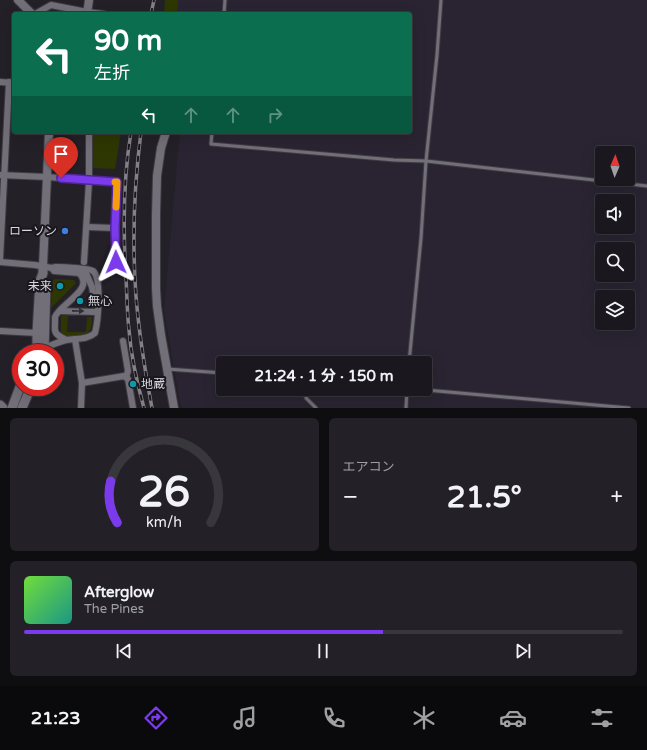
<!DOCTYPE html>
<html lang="ja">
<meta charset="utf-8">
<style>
:root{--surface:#1a181e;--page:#232127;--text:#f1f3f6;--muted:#9fa0a4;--line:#38373c;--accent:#7c3aed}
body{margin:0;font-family:"Varela Round","Noto Sans JP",sans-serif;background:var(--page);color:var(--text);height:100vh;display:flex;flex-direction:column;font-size:15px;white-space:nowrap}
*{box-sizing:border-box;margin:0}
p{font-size:13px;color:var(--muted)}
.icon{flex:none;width:22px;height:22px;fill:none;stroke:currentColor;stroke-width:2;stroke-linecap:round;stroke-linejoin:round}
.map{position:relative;height:408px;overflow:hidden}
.details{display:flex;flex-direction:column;gap:10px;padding:10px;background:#0e0d10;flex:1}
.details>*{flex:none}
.top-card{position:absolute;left:12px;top:12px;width:400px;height:122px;border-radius:4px;box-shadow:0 4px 16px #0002,0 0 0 1px var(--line);background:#0b6e4f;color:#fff;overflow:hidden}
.needle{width:26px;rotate:2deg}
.controls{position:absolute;left:595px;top:146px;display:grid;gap:8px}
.controls a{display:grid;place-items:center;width:40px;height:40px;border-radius:4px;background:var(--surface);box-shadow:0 4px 16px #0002,0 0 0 1px var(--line);font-size:20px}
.speed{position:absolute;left:12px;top:344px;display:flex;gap:8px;font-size:20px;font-weight:700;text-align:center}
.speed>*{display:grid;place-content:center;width:52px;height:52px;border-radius:50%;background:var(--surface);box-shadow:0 4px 16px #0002,0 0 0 1px var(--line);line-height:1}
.speed .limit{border:6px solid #d22;background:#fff;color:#111}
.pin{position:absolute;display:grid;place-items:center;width:34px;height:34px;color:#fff;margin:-41px -17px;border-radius:50% 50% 50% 0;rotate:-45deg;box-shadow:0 0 4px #0007}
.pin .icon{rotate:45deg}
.me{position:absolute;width:44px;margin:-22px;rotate:359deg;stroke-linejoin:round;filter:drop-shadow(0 0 3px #0008)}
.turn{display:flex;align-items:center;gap:14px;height:84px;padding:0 16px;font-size:18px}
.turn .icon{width:52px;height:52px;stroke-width:2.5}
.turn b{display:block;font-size:28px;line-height:34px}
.lanes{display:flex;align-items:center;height:38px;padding:0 16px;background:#0003;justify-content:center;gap:20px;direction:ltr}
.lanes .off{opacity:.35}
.big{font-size:30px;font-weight:700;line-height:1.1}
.details .tile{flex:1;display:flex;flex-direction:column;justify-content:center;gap:6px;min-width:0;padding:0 14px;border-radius:6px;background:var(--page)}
.details .dial{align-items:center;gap:0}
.dial svg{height:104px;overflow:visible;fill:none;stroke:var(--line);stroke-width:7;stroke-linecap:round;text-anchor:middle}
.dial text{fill:var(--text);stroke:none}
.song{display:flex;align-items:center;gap:12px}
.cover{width:48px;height:48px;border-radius:6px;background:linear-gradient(135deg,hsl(100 70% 55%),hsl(170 70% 35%))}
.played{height:4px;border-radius:2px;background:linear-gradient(90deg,var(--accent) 60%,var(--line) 60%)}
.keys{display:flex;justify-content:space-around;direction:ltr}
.heat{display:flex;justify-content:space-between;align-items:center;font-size:22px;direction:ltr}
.details .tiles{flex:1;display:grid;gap:10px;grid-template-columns:1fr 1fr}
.tile:last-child{grid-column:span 2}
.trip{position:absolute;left:216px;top:356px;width:216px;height:40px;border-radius:4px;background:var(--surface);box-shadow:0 4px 16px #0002,0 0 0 1px var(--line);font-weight:700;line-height:40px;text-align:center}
.tabs{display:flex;height:64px;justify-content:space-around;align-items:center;background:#0a0a0c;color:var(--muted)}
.tabs .icon{width:28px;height:28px}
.tabs .on{color:var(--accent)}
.tabs b{font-size:18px;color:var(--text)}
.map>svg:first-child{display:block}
.built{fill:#2a2432;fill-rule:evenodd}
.green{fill:#2e3701}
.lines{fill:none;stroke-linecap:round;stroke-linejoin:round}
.service-casing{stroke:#3e3b42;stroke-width:5}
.minor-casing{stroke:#3e3b42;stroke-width:8}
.tertiary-casing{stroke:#3e3b42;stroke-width:10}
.secondary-casing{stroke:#3e3b42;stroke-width:11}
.service{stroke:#736f79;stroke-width:3}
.minor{stroke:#736f79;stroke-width:6}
.tertiary{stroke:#736f79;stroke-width:8}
.secondary{stroke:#736f79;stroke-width:9}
.rail-casing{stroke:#838087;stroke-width:3.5}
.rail{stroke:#1a171f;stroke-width:2;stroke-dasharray:6;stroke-linecap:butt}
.oneway{fill:#302d36}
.route-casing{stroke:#51269a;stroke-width:10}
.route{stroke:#7c3aed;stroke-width:7}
.slow{stroke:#f59e0b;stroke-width:7}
.shop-dot{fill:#3f7fe0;stroke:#1a171f;stroke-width:1.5}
.culture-dot{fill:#0f9aa8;stroke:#1a171f;stroke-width:1.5}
.labels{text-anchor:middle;stroke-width:4;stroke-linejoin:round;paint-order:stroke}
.poi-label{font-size:12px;fill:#dad8de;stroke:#1a171f;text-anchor:end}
</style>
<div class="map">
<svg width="647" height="408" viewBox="0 0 647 408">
<rect width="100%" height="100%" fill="#232028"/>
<path class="built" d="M171 0H647V408H181L164 310 180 132H410V14H169ZM602 153H628V179H602ZM602 201H628V227H602ZM602 249H628V275H602ZM602 297H628V323H602ZM223 363H425V389H223Z"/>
<g class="green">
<polygon points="165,0 178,0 177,14 164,14"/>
<polygon points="92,132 121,132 115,169 92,168"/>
<polygon points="56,279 74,280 76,283 51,308 52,283 53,280"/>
<path d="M66 313H77V316H68L67 332H85L86 331 87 317H92C92 333 89 335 73 336 68 337 66 337 61 334V316Z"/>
</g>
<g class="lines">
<g class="service-casing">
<g id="service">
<polyline points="224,14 225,0"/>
<polyline points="212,132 211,144 394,160 426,161 647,186"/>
<polyline points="409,363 421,238 426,161 437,55 441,0"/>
<polyline points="167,369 223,373"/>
<polyline points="307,389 306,398 316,408"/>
<polyline points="415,389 629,408"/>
<polyline points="406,408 407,389"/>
</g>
</g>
<g class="minor-casing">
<g id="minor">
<polyline points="35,14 51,5 87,12 104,14"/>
<polyline points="0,82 14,83"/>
<polyline points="0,175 47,177 117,182 115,228 116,262"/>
<polyline points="87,227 115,228"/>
<polyline points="0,259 9,82"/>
<path d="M0 262 35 265 52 268 55 267C63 267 89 268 93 271 102 278 98 322 95 333 87 340 77 338 66 340 59 342 51 345 44 348"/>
<polyline points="84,262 89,181 89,132"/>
<path d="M52 268 54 271 79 273C96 289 60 304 55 317 55 319 55 321 55 323 55 326 54 330 56 333 58 336 63 338 66 340"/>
<polyline points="80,269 86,273 92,287 95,305"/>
<polyline points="60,311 96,312"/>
<polyline points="0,331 37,333"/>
<polyline points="75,339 82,383 81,408"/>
<polyline points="123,341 128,371 126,377"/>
<polyline points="82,383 124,376 128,379 133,408"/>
</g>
</g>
<g class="tertiary-casing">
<g id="tertiary">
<polyline points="18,0 32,14"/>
<polyline points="87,14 89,0"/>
<polyline points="166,132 161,148 157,176 156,215 156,288 157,306 161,335 174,408"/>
<polyline points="43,266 49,132"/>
</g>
</g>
<g class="secondary-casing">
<g id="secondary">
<polyline points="35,353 37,346 37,333 40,281 43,273 43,266"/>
<polyline points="44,353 46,284"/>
<polyline points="0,405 3,408"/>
<polyline points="12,408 21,384"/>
<polyline points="22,408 31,387"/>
</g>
</g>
<use href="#service" class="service"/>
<use href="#minor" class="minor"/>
<use href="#tertiary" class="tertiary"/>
<use href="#secondary" class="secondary"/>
<g class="rail-casing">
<g id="rail">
<polyline points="151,14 154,0"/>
<path d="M131 132C123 180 123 230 126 278 127 295 127 313 129 330 131 356 137 383 144 408"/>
<path d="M141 132C134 186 132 242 136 296 139 334 145 371 152 408"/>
</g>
</g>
<use href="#rail" class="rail"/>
</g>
<defs><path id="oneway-solid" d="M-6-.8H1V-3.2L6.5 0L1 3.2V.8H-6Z"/></defs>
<use class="oneway" href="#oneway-solid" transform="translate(78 311) rotate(1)"/>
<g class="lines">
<g class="route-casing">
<polyline id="route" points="61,178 117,182 115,228 116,262"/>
</g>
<use href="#route" class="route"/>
<polyline class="slow" points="115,182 117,182 116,207"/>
</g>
<circle class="shop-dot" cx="65" cy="231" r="4"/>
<g class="culture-dot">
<circle cx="60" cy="286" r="4"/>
<circle cx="80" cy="301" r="4"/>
<circle cx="133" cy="384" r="4"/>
</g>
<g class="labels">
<g class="poi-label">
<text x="57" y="235">ローソン</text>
<text x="52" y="290">未来</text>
<text x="88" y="305" text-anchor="start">無心</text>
<text x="141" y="388" text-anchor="start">地蔵</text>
</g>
</g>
</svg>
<div class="controls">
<a><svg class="needle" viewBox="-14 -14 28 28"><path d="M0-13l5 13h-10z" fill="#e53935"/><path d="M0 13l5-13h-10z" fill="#9fa0a4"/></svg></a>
<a><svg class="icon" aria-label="sound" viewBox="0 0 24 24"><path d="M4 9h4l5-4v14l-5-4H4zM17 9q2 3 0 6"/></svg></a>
<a><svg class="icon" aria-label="search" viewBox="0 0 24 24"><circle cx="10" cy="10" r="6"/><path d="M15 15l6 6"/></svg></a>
<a><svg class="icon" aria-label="layers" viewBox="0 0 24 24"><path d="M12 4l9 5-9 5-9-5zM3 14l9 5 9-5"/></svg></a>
</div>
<div class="speed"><div class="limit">30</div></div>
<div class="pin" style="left:61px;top:178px;background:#d93025"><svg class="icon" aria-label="arrive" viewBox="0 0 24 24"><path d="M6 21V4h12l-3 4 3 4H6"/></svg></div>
<svg class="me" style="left:116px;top:262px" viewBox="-20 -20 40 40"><path d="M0-17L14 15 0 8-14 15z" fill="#7c3aed" stroke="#fff" stroke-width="4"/></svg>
<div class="trip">21:24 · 1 分 · 150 m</div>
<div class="top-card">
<div class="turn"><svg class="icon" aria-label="left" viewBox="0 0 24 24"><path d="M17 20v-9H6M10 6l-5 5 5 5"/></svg><div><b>90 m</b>左折</div></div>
<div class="lanes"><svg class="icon" aria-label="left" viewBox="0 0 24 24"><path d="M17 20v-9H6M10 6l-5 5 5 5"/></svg><svg class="icon off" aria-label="ahead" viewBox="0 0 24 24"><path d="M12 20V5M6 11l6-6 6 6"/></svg><svg class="icon off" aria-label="ahead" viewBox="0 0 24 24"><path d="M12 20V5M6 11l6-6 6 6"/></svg><svg class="icon off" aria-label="right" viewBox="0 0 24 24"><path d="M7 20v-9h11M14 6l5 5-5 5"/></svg></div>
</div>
</div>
<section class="details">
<div class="tiles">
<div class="tile dial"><svg viewBox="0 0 100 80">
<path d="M14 69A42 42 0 1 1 86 69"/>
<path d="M14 69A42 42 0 0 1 9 37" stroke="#7c3aed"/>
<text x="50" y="56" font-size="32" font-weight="700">26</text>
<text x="50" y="72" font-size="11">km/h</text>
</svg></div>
<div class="tile"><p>エアコン</p>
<div class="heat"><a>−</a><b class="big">21.5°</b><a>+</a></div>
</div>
<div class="tile">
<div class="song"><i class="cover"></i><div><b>Afterglow</b><p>The Pines</p></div></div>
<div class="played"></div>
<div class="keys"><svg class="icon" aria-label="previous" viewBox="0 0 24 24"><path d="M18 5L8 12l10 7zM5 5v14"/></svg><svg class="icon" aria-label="pause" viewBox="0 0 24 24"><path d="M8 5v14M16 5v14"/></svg><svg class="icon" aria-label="next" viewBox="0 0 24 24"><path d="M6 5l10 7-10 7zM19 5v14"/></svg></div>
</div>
</div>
</section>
<nav class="tabs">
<b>21:23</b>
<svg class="icon on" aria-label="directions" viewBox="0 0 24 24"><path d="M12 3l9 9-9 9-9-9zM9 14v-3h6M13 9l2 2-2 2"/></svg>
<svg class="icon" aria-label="music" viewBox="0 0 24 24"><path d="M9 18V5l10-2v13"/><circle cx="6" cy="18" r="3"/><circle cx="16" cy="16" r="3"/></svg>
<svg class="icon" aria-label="phone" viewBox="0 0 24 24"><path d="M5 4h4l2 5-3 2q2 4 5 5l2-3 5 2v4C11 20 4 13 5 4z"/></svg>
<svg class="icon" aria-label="climate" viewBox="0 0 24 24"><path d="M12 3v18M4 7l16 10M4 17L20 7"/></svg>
<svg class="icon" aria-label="car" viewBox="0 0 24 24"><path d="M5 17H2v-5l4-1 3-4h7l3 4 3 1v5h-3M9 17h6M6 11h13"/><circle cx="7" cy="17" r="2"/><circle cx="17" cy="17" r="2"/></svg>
<svg class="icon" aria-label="filters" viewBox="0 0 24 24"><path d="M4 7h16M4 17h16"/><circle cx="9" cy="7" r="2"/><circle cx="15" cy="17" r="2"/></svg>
</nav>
